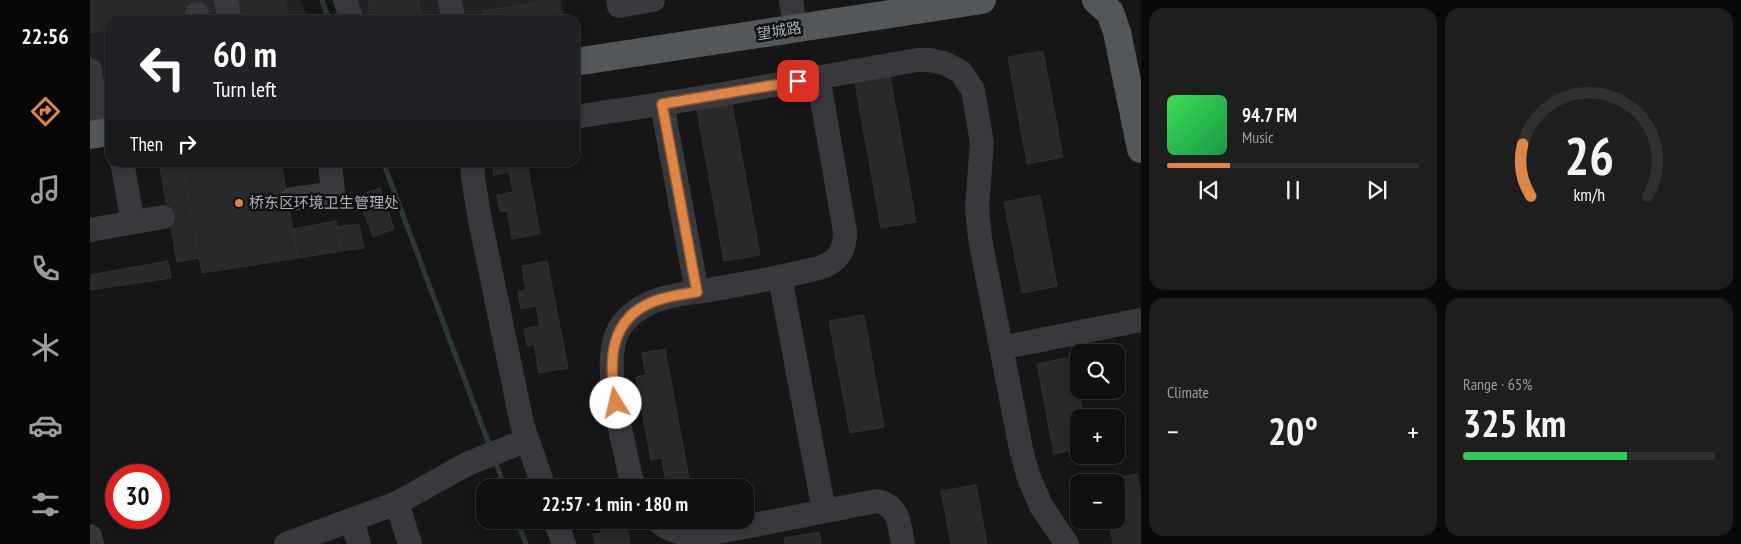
<!DOCTYPE html>
<meta charset="utf-8">
<style>
:root{--surface:#101011;--page:#1e1e1f;--text:#f1f3f6;--muted:#9c9d9f;--line:#303031;--accent:#dc8749}
body{margin:0;font-family:"PT Sans Narrow","Noto Sans SC",sans-serif;background:var(--page);color:var(--text);height:100vh;display:flex;flex-direction:column;font-size:19px;white-space:nowrap}
*{box-sizing:border-box;margin:0}
p{font-size:16px;color:var(--muted)}
.icon{flex:none;width:28px;height:28px;fill:none;stroke:currentColor;stroke-width:2;stroke-linecap:round;stroke-linejoin:round}
.map{position:relative;flex:1;overflow:hidden}
.drawer{display:flex;flex-direction:column;gap:8px;padding:8px;background:#090909;width:600px}
.drawer>*{flex:none}
.guide{position:absolute;left:15px;top:15px;width:475px;height:152px;border-radius:15px;box-shadow:0 2px 8px #0003,0 0 0 1px var(--line);background:#202124;color:#fff;overflow:hidden}
.controls{position:absolute;left:980px;top:344px;display:grid;gap:10px}
.controls a{display:grid;place-items:center;width:55px;height:55px;border-radius:10px;background:var(--surface);box-shadow:0 2px 8px #0003,0 0 0 1px var(--line);font-size:25px}
.speed{position:absolute;left:15px;top:464px;display:flex;gap:10px;font-size:25px;font-weight:700;text-align:center}
.speed>*{display:grid;place-content:center;width:65px;height:65px;border-radius:50%;background:var(--surface);box-shadow:0 2px 8px #0003,0 0 0 1px var(--line);line-height:1}
.speed .limit{border:8px solid #d22;background:#fff;color:#111}
.pin{position:absolute;display:grid;place-items:center;width:42px;height:42px;color:#fff;margin:-21px;border-radius:10px;box-shadow:0 2px 8px #0006}
.me{position:absolute;width:55px;margin:-28px;rotate:351deg;stroke-linejoin:round;filter:drop-shadow(0 0 4px #0008)}
.turn{display:flex;align-items:center;gap:18px;height:105px;padding:0 25px;font-size:22px}
.turn .icon{width:65px;height:65px;stroke-width:2.5}
.turn b{display:block;font-size:35px;line-height:42px}
.then{display:flex;align-items:center;height:48px;padding:0 25px;background:#0003;gap:10px;font-size:19px}
.big{font-size:38px;font-weight:700;line-height:1.1}
.drawer .card{flex:1;display:flex;flex-direction:column;justify-content:center;gap:8px;min-width:0;padding:0 18px;border-radius:15px;background:var(--page)}
.drawer .dial{align-items:center;gap:0}
.dial svg{height:130px;overflow:visible;fill:none;stroke:var(--line);stroke-width:7;stroke-linecap:round;text-anchor:middle}
.dial text{fill:var(--text);stroke:none}
.song{display:flex;align-items:center;gap:15px}
.cover{width:60px;height:60px;border-radius:8px;background:linear-gradient(135deg,hsl(130 70% 55%),hsl(140 70% 35%))}
.played{height:5px;border-radius:2px;background:linear-gradient(90deg,var(--accent) 25%,var(--line) 25%)}
.keys{display:flex;justify-content:space-around;direction:ltr}
.heat{display:flex;justify-content:space-between;align-items:center;font-size:28px;direction:ltr}
.charge{height:8px;border-radius:4px;background:linear-gradient(90deg,#34c759 65%,var(--line) 0)}
.drawer .tiles{flex:1;display:grid;gap:8px;grid-template-columns:repeat(2,1fr)}
.trip{position:absolute;left:386px;top:479px;width:278px;height:50px;border-radius:15px;background:var(--surface);box-shadow:0 2px 8px #0003,0 0 0 1px var(--line);font-weight:700;line-height:50px;text-align:center}
main{display:flex;flex:1;min-height:0}
.tab-bar{display:flex;flex-direction:column;width:90px;justify-content:space-around;align-items:center;background:#060607;color:var(--muted)}
.tab-bar .icon{width:35px;height:35px}
.tab-bar .selected{color:var(--accent)}
.tab-bar b{font-size:22px;color:var(--text)}
.map>svg:first-child{display:block}
.built{fill:#222224}
.lines{fill:none;stroke-linecap:round;stroke-linejoin:round}
.stream{stroke:#2d3739;stroke-width:5}
.building{fill:#29292b;stroke:#303133}
.minor{stroke:#37393c;stroke-width:24}
.major{stroke:#53575a;stroke-width:28}
.route-casing{stroke:#8f582f;stroke-width:12}
.route{stroke:#dc8749;stroke-width:9}
.poi-dot{fill:#dc8749;stroke:#111112;stroke-width:2}
.labels{text-anchor:middle;stroke-width:5;stroke-linejoin:round;paint-order:stroke}
.street-label{font-size:15px;fill:#a9b0b6;stroke:#111112}
.poi-label{font-size:15px;fill:#a9b0b6;stroke:#111112;text-anchor:start}
</style>
<main>
<nav class="tab-bar">
<b>22:56</b>
<svg class="icon selected" aria-label="directions" viewBox="0 0 24 24"><path d="M12 3l9 9-9 9-9-9zM9 14v-3h6M13 9l2 2-2 2"/></svg>
<svg class="icon" aria-label="music" viewBox="0 0 24 24"><path d="M9 18V5l10-2v13"/><circle cx="6" cy="18" r="3"/><circle cx="16" cy="16" r="3"/></svg>
<svg class="icon" aria-label="phone" viewBox="0 0 24 24"><path d="M5 4h4l2 5-3 2q2 4 5 5l2-3 5 2v4C11 20 4 13 5 4z"/></svg>
<svg class="icon" aria-label="climate" viewBox="0 0 24 24"><path d="M12 3v18M4 7l16 10M4 17L20 7"/></svg>
<svg class="icon" aria-label="car" viewBox="0 0 24 24"><path d="M5 17H2v-5l4-1 3-4h7l3 4 3 1v5h-3M9 17h6M6 11h13"/><circle cx="7" cy="17" r="2"/><circle cx="17" cy="17" r="2"/></svg>
<svg class="icon" aria-label="filters" viewBox="0 0 24 24"><path d="M4 7h16M4 17h16"/><circle cx="9" cy="7" r="2"/><circle cx="15" cy="17" r="2"/></svg>
</nav>
<div class="map">
<svg width="1051" height="544" viewBox="0 0 1051 544">
<rect width="100%" height="100%" fill="#161617"/>
<g class="built">
<polygon points="0,0 210,0 219,20 20,20 20,115 0,118"/>
<polygon points="266,0 471,0 475,20 272,20"/>
</g>
<g class="lines">
<g class="stream">
<polyline points="232,0 239,20"/>
<polyline points="293,162 400,447"/>
<polyline points="405,460 415,488"/>
<polyline points="427,520 436,544"/>
</g>
</g>
<g class="building">
<polygon points="0,0 129,0 130,10 74,20 20,20 20,29 0,33"/>
<polygon points="141,0 194,0 198,20 145,20"/>
<polygon points="278,0 328,0 332,20 281,20"/>
<polygon points="449,0 468,0 472,20 394,20 393,11 449,2"/>
<polygon points="953,51 973,157 937,164 918,57"/>
<polygon points="799,70 826,222 791,228 764,77"/>
<polygon points="642,104 670,255 634,261 607,110"/>
<polygon points="69,162 92,162 110,258 87,262"/>
<polygon points="92,162 191,162 208,258 112,273"/>
<polygon points="402,162 437,162 450,234 422,239 417,211 410,212 407,195 423,192 419,172 404,175"/>
<polygon points="290,188 304,229 283,237 268,196"/>
<polygon points="950,195 967,286 932,293 914,202"/>
<polygon points="246,221 251,251 208,258 203,229"/>
<polygon points="269,224 274,248 251,251 247,227"/>
<polygon points="78,261 81,278 0,290 0,275"/>
<polygon points="457,261 478,368 449,373 444,344 437,346 434,329 450,326 446,306 431,309 428,292 436,290 432,266"/>
<polygon points="774,315 794,427 760,433 739,321"/>
<polygon points="575,349 600,484 581,488 577,488 572,458 561,460 546,377 556,375 552,353"/>
<polygon points="982,357 994,418 989,418 989,449 964,454 947,364"/>
<polygon points="1047,474 1051,495 1051,544 1023,544 1019,520 1026,520 1026,482 1011,481"/>
<polygon points="886,485 897,544 861,544 851,491"/>
<polygon points="509,520 536,520 540,544 505,544 503,534 512,533"/>
<polygon points="729,532 731,544 695,544 694,538"/>
</g>
<g class="lines">
<g class="minor">
<polyline points="136,0 140,20"/>
<polyline points="255,0 262,20"/>
<polyline points="360,0 363,20"/>
<polyline points="528,0 529,6 563,0"/>
<polyline points="701,0 705,28"/>
<polyline points="107,14 108,20"/>
<polyline points="0,70 11,133"/>
<polyline points="572,104 607,292"/>
<polyline points="485,117 610,98 828,60 840,60 854,63 871,72 883,90 892,143 887,206 890,239 931,449 938,475 951,506 977,544"/>
<polyline points="32,162 43,222"/>
<polyline points="382,162 383,178 390,220 432,424 454,488"/>
<polyline points="202,199 243,193 240,162"/>
<polyline points="0,230 73,217"/>
<polyline points="690,277 734,511"/>
<polyline points="911,348 1051,320"/>
<path d="M545 488 540 475C533 437 510 363 529 329 537 316 551 306 565 301 580 295 597 293 613 291 646 285 679 280 711 272 720 270 735 268 743 261 753 254 755 242 755 231L728 77"/>
<polyline points="307,503 320,544"/>
<polyline points="262,520 269,544"/>
<polyline points="465,520 474,544"/>
<path d="M567 520C579 532 596 535 613 535L787 501C810 506 809 525 813 544"/>
<polyline points="0,536 2,544"/>
<polyline points="196,544 307,503 377,464 437,440"/>
</g>
<g class="major">
<polyline points="1006,0 1020,12 1027,32 1051,149"/>
<polyline points="485,62 892,0"/>
<polyline points="0,135 20,132"/>
</g>
</g>
<g class="lines">
<g class="route-casing">
<path id="route" d="M526 403C518 361 519 318 565 301 578 296 593 294 607 292L572 104 708 81"/>
</g>
<use href="#route" class="route"/>
</g>
<circle class="poi-dot" cx="149" cy="203" r="5"/>
<g class="labels">
<g class="street-label">
<text transform="translate(689 31) rotate(-9)" y="5">望城路</text>
</g>
<g class="poi-label">
<text x="159" y="208">桥东区环境卫生管理处</text>
</g>
</g>
</svg>
<div class="controls">
<a><svg class="icon" aria-label="search" viewBox="0 0 24 24"><circle cx="10" cy="10" r="6"/><path d="M15 15l6 6"/></svg></a>
<a>+</a>
<a>−</a>
</div>
<div class="speed"><div class="limit">30</div></div>
<div class="pin" style="left:708px;top:81px;background:#d93025"><svg class="icon" aria-label="arrive" viewBox="0 0 24 24"><path d="M6 21V4h12l-3 4 3 4H6"/></svg></div>
<svg class="me" style="left:526px;top:403px" viewBox="-20 -20 40 40"><circle r="19" fill="#fff"/><path d="M0-13L10 11 0 6-10 11z" fill="#dc8749"/></svg>
<div class="trip">22:57 · 1 min · 180 m</div>
<div class="guide">
<div class="turn"><svg class="icon" aria-label="left" viewBox="0 0 24 24"><path d="M17 20v-9H6M10 6l-5 5 5 5"/></svg><div><b>60 m</b>Turn left</div></div>
<div class="then">Then<svg class="icon" aria-label="right" viewBox="0 0 24 24"><path d="M7 20v-9h11M14 6l5 5-5 5"/></svg></div>
</div>
</div>
<section class="drawer">
<div class="tiles">
<div class="card">
<div class="song"><i class="cover"></i><div><b>94.7 FM</b><p>Music</p></div></div>
<div class="played"></div>
<div class="keys"><svg class="icon" aria-label="previous" viewBox="0 0 24 24"><path d="M18 5L8 12l10 7zM5 5v14"/></svg><svg class="icon" aria-label="pause" viewBox="0 0 24 24"><path d="M8 5v14M16 5v14"/></svg><svg class="icon" aria-label="next" viewBox="0 0 24 24"><path d="M6 5l10 7-10 7zM19 5v14"/></svg></div>
</div>
<div class="card dial"><svg viewBox="0 0 100 80">
<path d="M14 69A42 42 0 1 1 86 69"/>
<path d="M14 69A42 42 0 0 1 9 37" stroke="#dc8749"/>
<text x="50" y="56" font-size="32" font-weight="700">26</text>
<text x="50" y="72" font-size="11">km/h</text>
</svg></div>
<div class="card"><p>Climate</p>
<div class="heat"><a>−</a><b class="big">20°</b><a>+</a></div>
</div>
<div class="card"><p>Range · 65%</p><b class="big">325 km</b><div class="charge"></div></div>
</div>
</section>
</main>
